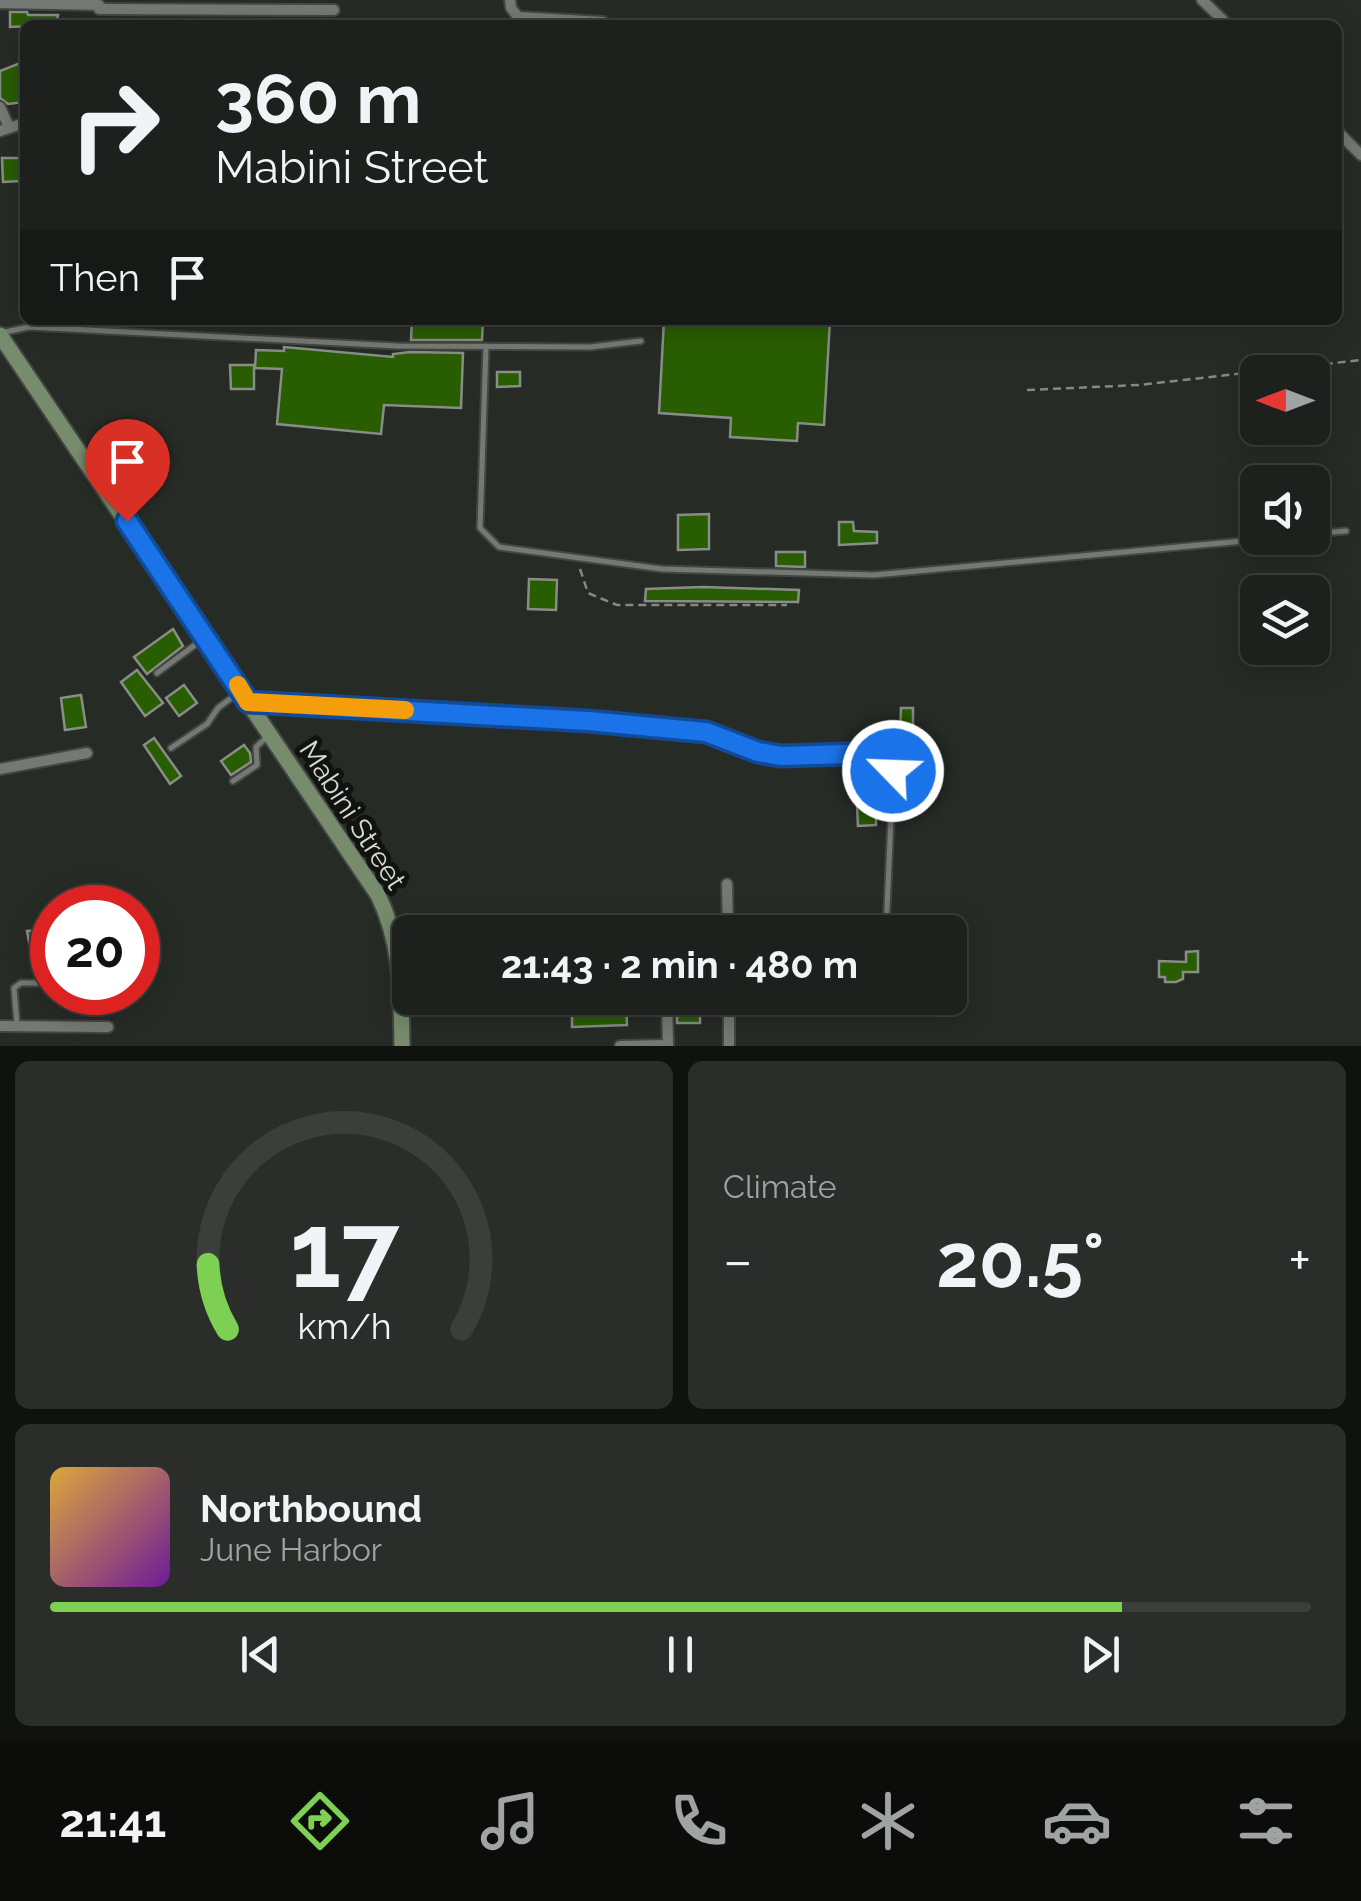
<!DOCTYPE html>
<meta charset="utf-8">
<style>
:root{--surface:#1d201c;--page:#2a2d29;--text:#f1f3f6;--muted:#a0a3a3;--line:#3b3e3b;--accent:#7ed053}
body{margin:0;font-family:Raleway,sans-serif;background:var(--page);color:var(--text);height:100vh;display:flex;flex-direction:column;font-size:38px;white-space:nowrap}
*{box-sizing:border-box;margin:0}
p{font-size:32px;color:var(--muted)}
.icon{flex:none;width:55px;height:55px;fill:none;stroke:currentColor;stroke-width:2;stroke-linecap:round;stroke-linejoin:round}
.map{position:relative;height:1046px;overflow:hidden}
.drawer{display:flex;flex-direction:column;gap:15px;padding:15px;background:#10120f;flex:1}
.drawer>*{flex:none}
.banner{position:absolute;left:20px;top:20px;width:1322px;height:305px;border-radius:15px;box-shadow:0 5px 25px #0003,0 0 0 2px var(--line);background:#1d201c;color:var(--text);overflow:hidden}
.needle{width:65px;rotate:270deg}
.fabs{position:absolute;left:1240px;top:355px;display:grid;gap:20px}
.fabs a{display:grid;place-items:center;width:90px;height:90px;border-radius:15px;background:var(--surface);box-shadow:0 5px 25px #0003,0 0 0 2px var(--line);font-size:50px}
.speed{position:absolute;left:30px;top:885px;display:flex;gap:20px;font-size:50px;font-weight:700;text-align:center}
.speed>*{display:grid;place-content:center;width:130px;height:130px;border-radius:50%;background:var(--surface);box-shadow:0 5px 25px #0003,0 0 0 2px var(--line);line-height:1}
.speed .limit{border:15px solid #d22;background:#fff;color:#111}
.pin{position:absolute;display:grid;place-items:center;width:85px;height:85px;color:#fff;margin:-102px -42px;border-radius:50% 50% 50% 0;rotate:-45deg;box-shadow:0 0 10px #0007}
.pin .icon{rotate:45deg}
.me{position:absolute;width:110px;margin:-55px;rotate:294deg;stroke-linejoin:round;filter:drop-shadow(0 0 8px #0008)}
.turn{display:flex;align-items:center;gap:35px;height:210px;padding:0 30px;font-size:45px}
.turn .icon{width:130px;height:130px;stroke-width:2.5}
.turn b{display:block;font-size:70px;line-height:85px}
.then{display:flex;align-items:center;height:95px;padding:0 30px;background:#0003;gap:20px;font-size:38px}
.big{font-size:75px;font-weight:700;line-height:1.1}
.drawer .widget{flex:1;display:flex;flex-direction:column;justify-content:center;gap:15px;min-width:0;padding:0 35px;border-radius:15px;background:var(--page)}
.drawer .dial{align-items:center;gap:0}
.dial svg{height:260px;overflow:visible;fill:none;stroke:var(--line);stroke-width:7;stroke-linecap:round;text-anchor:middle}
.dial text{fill:var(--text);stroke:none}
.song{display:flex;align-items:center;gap:30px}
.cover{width:120px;height:120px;border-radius:15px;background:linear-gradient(135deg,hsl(40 70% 55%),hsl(280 70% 35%))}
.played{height:10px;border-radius:5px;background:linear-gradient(90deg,var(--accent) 85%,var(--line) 85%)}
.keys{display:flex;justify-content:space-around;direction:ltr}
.heat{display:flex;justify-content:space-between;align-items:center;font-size:55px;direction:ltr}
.drawer .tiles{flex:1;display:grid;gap:15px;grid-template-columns:1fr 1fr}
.widget:last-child{grid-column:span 2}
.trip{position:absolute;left:392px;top:915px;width:575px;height:100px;border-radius:15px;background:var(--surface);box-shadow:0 5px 25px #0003,0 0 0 2px var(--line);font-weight:700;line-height:100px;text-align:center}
.menu{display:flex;height:160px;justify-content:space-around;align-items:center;background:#0c0d0b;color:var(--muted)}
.menu .icon{width:70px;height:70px}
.menu .current{color:var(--accent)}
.menu b{font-size:45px;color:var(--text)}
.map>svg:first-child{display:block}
.building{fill:#295d01;stroke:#898d87;stroke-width:2.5}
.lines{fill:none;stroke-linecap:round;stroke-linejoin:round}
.service-casing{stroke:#444643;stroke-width:9}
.minor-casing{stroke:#444643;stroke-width:14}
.secondary-casing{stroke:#444643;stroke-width:19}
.path{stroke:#858884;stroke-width:2.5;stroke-dasharray:8 5;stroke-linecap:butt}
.service{stroke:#757973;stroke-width:5}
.minor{stroke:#757973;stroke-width:10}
.secondary{stroke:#768c6c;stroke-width:15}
.route-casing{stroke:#114b97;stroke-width:25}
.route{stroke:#1a73e8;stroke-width:18}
.slow{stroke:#f59e0b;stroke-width:18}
.labels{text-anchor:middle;stroke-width:10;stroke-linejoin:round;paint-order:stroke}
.street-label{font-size:28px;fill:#d7d9d6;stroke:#111310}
</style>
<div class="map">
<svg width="1361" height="1046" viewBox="0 0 1361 1046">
<rect width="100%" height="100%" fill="#272b26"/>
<g class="building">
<polygon points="10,12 27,12 28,15 58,15 56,25 10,27"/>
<polygon points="20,63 25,75 25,102 8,104 0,98 0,71"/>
<polygon points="2,158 20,158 21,181 3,182"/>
<polygon points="412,320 483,320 482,340 411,340"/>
<polygon points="664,320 830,320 824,425 798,423 797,441 730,437 731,418 659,413"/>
<polygon points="284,347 393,357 393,354 410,352 463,353 461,408 384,405 381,434 277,424 282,369 255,368 256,350 284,351"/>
<polygon points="230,365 254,365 254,389 231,389"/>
<polygon points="497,372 520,372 520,386 497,387"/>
<polygon points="709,514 709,549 678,550 678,515"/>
<polygon points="839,522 853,522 854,531 877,532 877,543 839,545"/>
<polygon points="776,552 805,552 805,567 776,566"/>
<polygon points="529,579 557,580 556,610 528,609"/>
<polygon points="703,587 799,590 798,602 645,601 646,589"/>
<polygon points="173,629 183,646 147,674 134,657"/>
<polygon points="137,670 163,703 145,716 121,682"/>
<polygon points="184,685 197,703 179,716 166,698"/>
<polygon points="81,695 86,727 65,730 61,698"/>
<polygon points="901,708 913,708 913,734 900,734"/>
<polygon points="154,738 181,776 170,784 144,745"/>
<polygon points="244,745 250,753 251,762 231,775 221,761"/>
<polygon points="876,805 876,825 858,826 857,806"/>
<polygon points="43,930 45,953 49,953 51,969 34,971 27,931"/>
<polygon points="1198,951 1198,972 1183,972 1183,979 1176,982 1165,982 1165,977 1159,977 1159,961 1186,962 1186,952"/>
<polygon points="595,998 626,998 627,1025 572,1027 572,1013 595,1013"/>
<polygon points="685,1000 700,1000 700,1023 677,1023 677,1009 685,1009"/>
</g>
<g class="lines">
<g class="service-casing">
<g id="service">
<polyline points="0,333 29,327 398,346 590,347 641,341"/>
<polyline points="486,346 480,528 499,547 662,569 874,575 1276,538"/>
<polyline points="1312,534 1346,531"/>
<polyline points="157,673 203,639"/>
<polyline points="254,702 588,721 706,732 757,752 781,756 881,753 887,756 893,771 886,932"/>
<polyline points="171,748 207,724 218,708 239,692"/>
<polyline points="233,781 257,765 256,747 268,736"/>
<polyline points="17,1024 14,988 21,983 52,983"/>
</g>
</g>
<g class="minor-casing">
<g id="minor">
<polyline points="510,0 511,8 518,17 603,22"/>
<polyline points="1202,0 1228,25"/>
<polyline points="0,3 99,5"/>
<polyline points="99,9 334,10"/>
<polyline points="0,107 9,127"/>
<polyline points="0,131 25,123"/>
<polyline points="1338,132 1361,155"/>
<polyline points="0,769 87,753"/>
<polyline points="727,884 728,932"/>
<polyline points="667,998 668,1046"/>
<polyline points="729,998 729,1046"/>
<polyline points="0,1026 108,1027"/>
<polyline points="620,1046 668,1045"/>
</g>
</g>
<g class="secondary-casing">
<path id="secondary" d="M0 335 378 895C402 944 401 992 402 1046"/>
</g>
<g class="path">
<polyline points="1027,390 1139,385 1361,360"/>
<polyline points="580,569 588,593 617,605 787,605"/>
</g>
<use href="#service" class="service"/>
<use href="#minor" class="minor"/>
<use href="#secondary" class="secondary"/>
</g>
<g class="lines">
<g class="route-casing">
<polyline id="route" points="127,521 248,702 588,721 706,732 758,752 781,756 880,753 887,756 893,771"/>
</g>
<use href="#route" class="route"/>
<polyline class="slow" points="238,685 248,702 405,710"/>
</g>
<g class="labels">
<g class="street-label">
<text transform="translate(353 815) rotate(57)" y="10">Mabini Street</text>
</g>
</g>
</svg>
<div class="fabs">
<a><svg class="needle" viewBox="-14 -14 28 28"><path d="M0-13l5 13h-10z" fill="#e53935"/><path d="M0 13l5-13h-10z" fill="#a0a3a3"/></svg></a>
<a><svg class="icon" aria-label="sound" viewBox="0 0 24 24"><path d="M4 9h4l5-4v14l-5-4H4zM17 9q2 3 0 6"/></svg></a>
<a><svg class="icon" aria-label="layers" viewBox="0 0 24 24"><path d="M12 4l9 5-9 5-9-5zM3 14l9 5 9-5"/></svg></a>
</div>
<div class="speed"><div class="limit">20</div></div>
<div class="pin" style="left:127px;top:521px;background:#d93025"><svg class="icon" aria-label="arrive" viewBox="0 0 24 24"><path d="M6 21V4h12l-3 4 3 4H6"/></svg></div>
<svg class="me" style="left:893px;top:771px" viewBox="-20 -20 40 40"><circle r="17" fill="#1a73e8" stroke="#fff" stroke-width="3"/><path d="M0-11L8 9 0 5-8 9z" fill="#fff"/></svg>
<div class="trip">21:43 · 2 min · 480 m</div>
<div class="banner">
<div class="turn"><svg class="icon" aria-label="right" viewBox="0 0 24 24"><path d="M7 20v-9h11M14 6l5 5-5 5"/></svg><div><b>360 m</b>Mabini Street</div></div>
<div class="then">Then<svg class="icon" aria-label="arrive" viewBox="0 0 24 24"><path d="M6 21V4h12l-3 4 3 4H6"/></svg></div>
</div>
</div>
<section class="drawer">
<div class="tiles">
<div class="widget dial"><svg viewBox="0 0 100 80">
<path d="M14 69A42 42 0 1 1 86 69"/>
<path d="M14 69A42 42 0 0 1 8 49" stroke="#7ed053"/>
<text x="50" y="56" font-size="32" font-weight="700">17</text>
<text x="50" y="72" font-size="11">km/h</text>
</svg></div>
<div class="widget"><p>Climate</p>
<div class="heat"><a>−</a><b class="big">20.5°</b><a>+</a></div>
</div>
<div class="widget">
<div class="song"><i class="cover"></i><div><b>Northbound</b><p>June Harbor</p></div></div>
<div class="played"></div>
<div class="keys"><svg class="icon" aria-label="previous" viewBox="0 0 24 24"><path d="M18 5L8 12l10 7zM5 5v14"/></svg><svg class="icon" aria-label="pause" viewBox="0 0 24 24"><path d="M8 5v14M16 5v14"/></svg><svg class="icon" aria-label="next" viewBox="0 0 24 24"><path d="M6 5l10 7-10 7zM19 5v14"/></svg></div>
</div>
</div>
</section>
<nav class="menu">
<b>21:41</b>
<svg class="icon current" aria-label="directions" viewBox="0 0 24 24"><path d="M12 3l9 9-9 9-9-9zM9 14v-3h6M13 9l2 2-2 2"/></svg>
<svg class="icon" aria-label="music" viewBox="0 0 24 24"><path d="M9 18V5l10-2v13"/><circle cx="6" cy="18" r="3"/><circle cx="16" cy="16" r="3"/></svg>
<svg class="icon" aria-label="phone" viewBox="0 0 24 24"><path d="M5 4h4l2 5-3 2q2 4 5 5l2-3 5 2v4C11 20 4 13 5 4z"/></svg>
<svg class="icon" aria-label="climate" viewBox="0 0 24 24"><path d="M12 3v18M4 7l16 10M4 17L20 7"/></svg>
<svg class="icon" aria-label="car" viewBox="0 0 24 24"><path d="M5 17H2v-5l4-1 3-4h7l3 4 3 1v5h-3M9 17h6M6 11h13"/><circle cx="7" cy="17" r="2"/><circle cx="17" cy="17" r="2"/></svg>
<svg class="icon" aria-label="filters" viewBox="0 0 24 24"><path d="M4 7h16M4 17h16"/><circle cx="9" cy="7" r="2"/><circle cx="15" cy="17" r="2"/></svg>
</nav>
